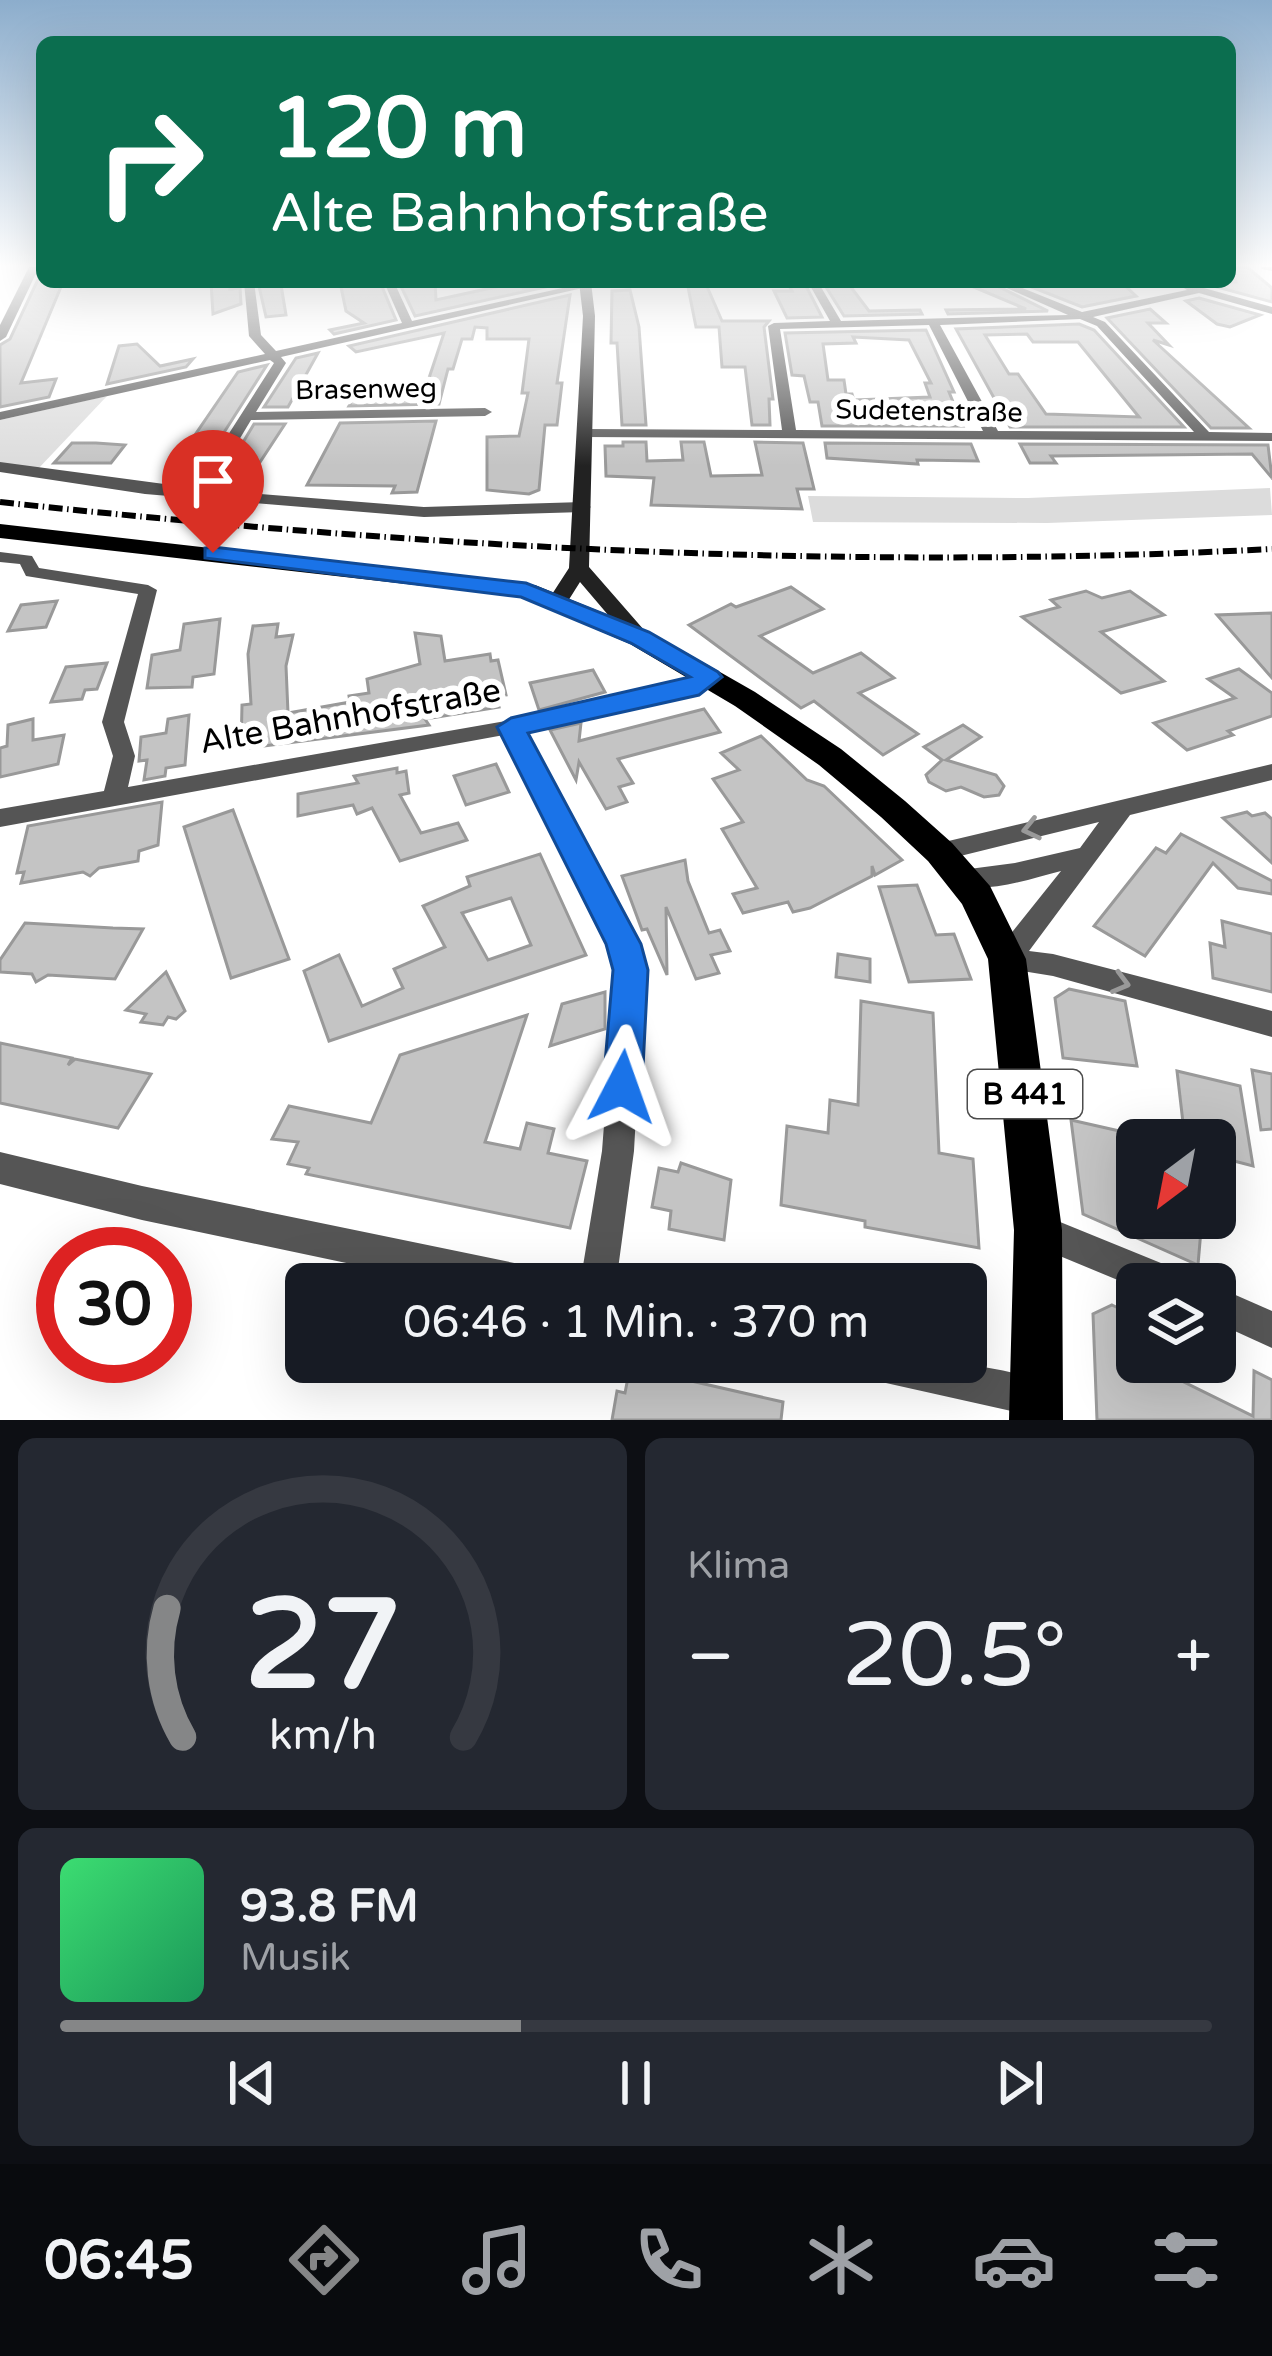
<!DOCTYPE html>
<html lang="de">
<meta charset="utf-8">
<style>
:root{--surface:#171b24;--page:#242831;--text:#f1f3f6;--muted:#9ea1a6;--line:#363941;--accent:#858687}
body{margin:0;font-family:"Varela Round",sans-serif;background:var(--page);color:var(--text);height:100vh;display:flex;flex-direction:column;font-size:45px;white-space:nowrap}
*{box-sizing:border-box;margin:0}
p{font-size:39px;color:var(--muted)}
.icon{flex:none;width:66px;height:66px;fill:none;stroke:currentColor;stroke-width:2;stroke-linecap:round;stroke-linejoin:round}
.map{position:relative;height:1420px;overflow:hidden}
.drawer{display:flex;flex-direction:column;gap:18px;padding:18px;background:#0d0f14;flex:1}
.drawer>*{flex:none}
.hud{position:absolute;left:36px;top:36px;width:1200px;height:252px;border-radius:18px;box-shadow:0 12px 48px #0002;background:#0b6e4f;color:#fff;overflow:hidden}
.needle{width:78px;rotate:212deg}
.tools{position:absolute;left:1116px;top:1119px;display:grid;gap:24px}
.tools a{display:grid;place-items:center;width:120px;height:120px;border-radius:18px;background:var(--surface);box-shadow:0 12px 48px #0002;font-size:60px}
.speed{position:absolute;left:36px;top:1227px;display:flex;gap:24px;font-size:60px;font-weight:700;text-align:center}
.speed>*{display:grid;place-content:center;width:156px;height:156px;border-radius:50%;background:var(--surface);box-shadow:0 12px 48px #0002;line-height:1}
.speed .limit{border:18px solid #d22;background:#fff;color:#111}
.pin{position:absolute;display:grid;place-items:center;width:102px;height:102px;color:#fff;margin:-123px -51px;border-radius:50% 50% 50% 0;rotate:-45deg;box-shadow:0 0 12px #0007}
.pin .icon{rotate:45deg}
.me{position:absolute;width:132px;margin:-66px;rotate:4deg;stroke-linejoin:round;filter:drop-shadow(0 0 9px #0008)}
.turn{display:flex;align-items:center;gap:42px;height:252px;padding:0 36px;font-size:54px}
.turn .icon{width:156px;height:156px;stroke-width:2.5}
.turn b{display:block;font-size:84px;line-height:102px}
.big{font-size:90px;font-weight:600;line-height:1.1}
.drawer .widget{flex:1;display:flex;flex-direction:column;justify-content:center;gap:18px;min-width:0;padding:0 42px;border-radius:18px;background:var(--page)}
.drawer .dial{align-items:center;gap:0}
.dial svg{height:312px;overflow:visible;fill:none;stroke:var(--line);stroke-width:7;stroke-linecap:round;text-anchor:middle}
.dial text{fill:var(--text);stroke:none}
.song{display:flex;align-items:center;gap:36px}
.cover{width:144px;height:144px;border-radius:18px;background:linear-gradient(135deg,hsl(140 70% 55%),hsl(150 70% 35%))}
.played{height:12px;border-radius:6px;background:linear-gradient(90deg,var(--accent) 40%,var(--line) 40%)}
.keys{display:flex;justify-content:space-around;direction:ltr}
.heat{display:flex;justify-content:space-between;align-items:center;font-size:66px;direction:ltr}
.drawer .tiles{flex:1;display:grid;gap:18px;grid-template-columns:1fr 1fr}
.widget:last-child{grid-column:span 2}
.trip{position:absolute;left:285px;top:1263px;width:702px;height:120px;border-radius:18px;background:var(--surface);box-shadow:0 12px 48px #0002;font-weight:600;line-height:120px;text-align:center}
.tabs{display:flex;height:192px;justify-content:space-around;align-items:center;background:#090b0e;color:var(--muted)}
.tabs .icon{width:84px;height:84px}
.tabs .selected{color:var(--accent)}
.tabs b{font-size:54px;color:var(--text)}
.map>svg:first-child{display:block}
.green{fill:#dcdcdc}
.building{fill:#c4c4c4;stroke:#999;stroke-width:3;fill-rule:evenodd}
.lines{fill:none;stroke-linecap:round;stroke-linejoin:round}
.street{fill:#555;fill-rule:evenodd}
.secondary{fill:#222;fill-rule:evenodd}
.primary{fill:#000;fill-rule:evenodd}
.rail{stroke:#000;stroke-width:6;stroke-dasharray:14 4.5 1.5 4.5;stroke-linecap:butt}
.oneway{stroke:#999}
.route{fill:#1a73e8;stroke:#114b97;stroke-width:3}
.labels{text-anchor:middle;stroke-width:12;stroke-linejoin:round;paint-order:stroke}
.far-street-label{font-size:27px;fill:#000;stroke:#fff}
.shield{fill:#fff;stroke:#4c4c4c;stroke-width:3}
.shield-label{font-size:30px;font-weight:bold;fill:#000}
.street-label{font-size:33px;fill:#000;stroke:#fff}
</style>
<div class="map">
<svg width="1272" height="1420" viewBox="0 0 1272 1420">
<rect width="100%" height="100%" fill="#fff"/>
<g class="green">
<polygon points="107,396 37,470 0,465 0,420"/>
<polygon points="1270,488 1272,515 1047,523 813,522 808,496 1028,498"/>
</g>
<g class="building">
<polygon points="1247,267 1272,288 1272,302 1199,282 1236,282 1230,268"/>
<polygon points="42,271 42,282 63,282 21,383 56,379 49,397 0,407 0,345 10,339"/>
<polygon points="211,282 230,282 230,289 240,288 241,304 213,314"/>
<polygon points="340,282 380,282 396,320 334,334 330,330 364,323 346,311"/>
<polygon points="399,282 435,282 436,300 514,283 523,288 554,285 415,316"/>
<polygon points="687,282 705,282 722,321 769,321 764,327 773,399 769,399 770,425 752,425 745,367 722,367 719,327 696,327"/>
<polygon points="787,282 804,282 822,317 787,318 774,291 792,291"/>
<polygon points="823,282 847,282 869,311 920,310 922,314 844,316"/>
<polygon points="962,282 989,282 1048,311 948,314 946,310 1026,309"/>
<polygon points="1019,282 1121,282 1136,296 1082,307"/>
<polygon points="281,285 286,315 266,317 259,286"/>
<polygon points="630,290 639,327 646,425 622,425 617,343 611,343 612,291"/>
<polygon points="570,295 557,383 562,383 557,425 545,425 539,490 529,494 487,490 487,437 519,436 528,393 522,393 529,339 487,339 487,328 475,327 472,339 462,339 453,369 448,369 439,404 349,406 358,390 425,390 444,333 356,352 349,346"/>
<polygon points="1199,298 1260,315 1230,327 1217,324 1186,301"/>
<polygon points="1150,309 1166,323 1148,323 1169,345 1153,340 1249,428 1211,428 1107,318"/>
<path d="M1079 324 1094 330 1184 427H1010L956 329ZM1027 334 1033 342H1078L1139 417 1046 414 1018 374H1009L985 335Z"/>
<path d="M926 330 954 392H949L963 426H822L818 402H810L804 376 792 375 785 333ZM853 337 909 340 931 383H925L930 397 854 400 852 394H846L844 380H828L823 344 856 343Z"/>
<polygon points="137,344 160,366 193,359 186,367 107,384 119,346"/>
<polygon points="318,353 288,407 264,407 296,358"/>
<polygon points="267,365 200,470 171,470 238,372"/>
<polygon points="436,421 417,492 392,493 395,486 307,485 340,423"/>
<polygon points="254,424 285,424 243,488 223,487 232,469 227,469"/>
<polygon points="623,442 646,442 647,461 683,460 681,442 704,442 711,476 762,475 755,442 803,443 814,489 797,489 802,509 651,505 654,478 606,476 605,446 623,446"/>
<polygon points="72,443 96,443 125,445 111,463 54,463"/>
<polygon points="825,443 971,444 978,461 917,460 918,464 827,458"/>
<polygon points="1020,444 1268,445 1272,478 1252,454 1051,456 1056,463 1030,463"/>
<polygon points="791,587 823,609 760,636 813,673 861,653 894,678 859,693 918,734 883,755 814,701 801,708 689,625 731,604 736,607"/>
<polygon points="1086,591 1102,598 1130,591 1164,615 1101,632 1164,681 1121,693 1022,617 1059,607 1051,600"/>
<polygon points="57,601 46,627 8,631 21,605"/>
<polygon points="1272,613 1272,678 1217,615"/>
<polygon points="220,619 214,674 193,677 192,687 147,688 152,655 180,650 184,624"/>
<polygon points="278,624 276,637 293,635 286,666 288,713 350,702 349,696 369,693 367,679 420,664 415,633 441,636 445,661 490,654 491,661 498,660 506,695 496,696 499,707 425,719 429,725 241,749 242,705 251,704 248,654 253,626"/>
<polygon points="107,663 97,689 85,690 82,699 51,702 66,667"/>
<polygon points="1239,669 1272,693 1272,716 1228,731 1233,735 1187,750 1154,723 1235,698 1208,679"/>
<polygon points="593,670 605,692 539,710 530,683"/>
<polygon points="704,709 720,732 618,759 633,783 619,787 627,802 606,809 579,762 576,780 550,730 581,723 579,741"/>
<polygon points="189,715 185,765 166,768 165,776 144,780 147,760 139,761 141,737 166,733 168,719"/>
<polygon points="33,719 33,740 64,735 58,764 0,777 0,748 7,746 8,725"/>
<polygon points="963,725 981,737 946,760 996,775 1004,786 999,795 984,797 961,787 946,791 929,782 926,775 942,760 924,747"/>
<polygon points="761,736 807,780 824,786 902,860 875,875 872,866 872,876 810,908 793,912 788,902 743,913 733,894 757,888 722,829 743,822 713,779 739,770 721,753"/>
<polygon points="496,764 509,792 466,805 454,776"/>
<polygon points="397,768 397,773 406,771 409,793 400,795 421,833 458,823 467,840 400,861 372,808 357,814 353,805 298,816 298,794 358,783 354,776"/>
<polygon points="162,802 158,845 139,851 138,861 99,868 90,876 83,872 21,883 24,872 17,873 28,826"/>
<polygon points="233,810 289,959 231,978 184,827"/>
<polygon points="1247,812 1252,816 1265,813 1272,819 1272,863 1223,818"/>
<polygon points="1181,834 1272,881 1272,894 1238,888 1213,863 1145,956 1094,926 1156,848 1166,853"/>
<path d="M540 854 586 955 329 1041 304 971 339 955 362 1006 403 988 394 969 445 947 423 906 470 886 467 877ZM511 898 531 945 488 960 462 913Z"/>
<polygon points="685,860 688,881 709,933 720,930 730,951 711,955 719,973 696,979 666,907 667,975 647,929 642,930 622,876"/>
<polygon points="917,885 936,935 954,934 971,979 909,982 879,887"/>
<polygon points="1222,921 1272,934 1272,992 1213,978 1210,943 1225,947"/>
<polygon points="25,923 113,928 143,929 115,979 48,975 36,982 32,974 0,972 0,960"/>
<polygon points="838,954 870,959 870,982 836,977"/>
<polygon points="166,972 185,1011 176,1019 168,1017 163,1025 141,1022 146,1014 126,1010"/>
<polygon points="1069,989 1125,1001 1137,1066 1063,1058 1055,998"/>
<polygon points="605,992 605,1029 550,1046 562,1004"/>
<polygon points="861,1001 933,1013 939,1153 973,1159 979,1248 865,1227 865,1221 781,1205 787,1126 828,1133 830,1100 858,1105"/>
<polygon points="527,1015 485,1142 520,1149 527,1123 554,1129 548,1153 587,1161 570,1228 306,1174 309,1168 288,1164 298,1142 272,1139 289,1106 371,1123 400,1055"/>
<polygon points="0,1043 72,1058 68,1065 75,1059 151,1074 118,1128 0,1103"/>
<polygon points="1252,1070 1272,1074 1272,1129 1261,1130"/>
<polygon points="1177,1071 1240,1086 1253,1166 1215,1156 1215,1140 1185,1140"/>
<polygon points="1071,1120 1137,1135 1137,1218 1202,1218 1198,1265 1083,1214"/>
<polygon points="681,1163 731,1180 724,1240 669,1229 671,1211 652,1207 659,1168 678,1172"/>
<polygon points="1112,1305 1137,1317 1137,1362 1179,1362 1178,1379 1253,1416 1254,1371 1272,1380 1272,1420 1097,1420 1093,1314"/>
<polygon points="630,1367 783,1402 781,1420 612,1420 617,1391 625,1393"/>
</g>
<g class="lines">
<g class="street">
<polygon points="29,267 39,267 6,337 0,341 0,325"/>
<polygon points="1261,267 1272,267 1272,271 1262,269"/>
<polygon points="244,282 254,282 261,335 276,351 402,323 384,282 394,282 412,321 590,282 609,282 281,357 286,363 256,412 485,408 492,412 485,416 251,420 209,490 424,507 583,502 591,507 583,512 424,517 145,494 0,472 0,462 194,488 274,363 270,360 0,420 0,412 265,354 249,336"/>
<path d="M808 282H818L841 321 1068 315 993 282H1007L1082 312 1187 290 1181 286 1186 283 1272 307V314L1199 293 1093 317 1105 322 1209 432 1272 433V441L585 437 578 433 585 429 782 430 768 326 774 323 830 321ZM1080 319 1097 326 1194 432 998 431 940 325ZM929 325 983 431 796 430 780 329Z"/>
<polygon points="0,552 32,556 39,568 148,585 157,590 124,722 135,756 128,787 511,720 683,684 702,673 716,673 719,677 696,694 524,731 636,944 644,970 634,1151 616,1284 580,1284 602,1151 616,970 610,944 504,735 0,827 0,809 104,791 113,756 102,722 138,594 26,576 20,564 0,562"/>
<path d="M1272 764V780L1130 815 1029 951 1053 954 1272 1011V1037L1053 976 997 967 993 959 997 951 1061 871C1030 879 987 894 954 885L950 878 954 871 1015 863 1080 848 1099 822 940 861 931 858 928 852 931 846 940 843Z"/>
<polygon points="0,1152 142,1186 529,1266 541,1272 547,1284 446,1284 142,1220 0,1184"/>
<polygon points="1038,1213 1183,1272 1189,1284 1137,1284 1137,1288 1026,1242 1021,1230 1026,1218"/>
<polygon points="1215,1286 1272,1311 1272,1348 1215,1322"/>
<path d="M858 1362C922 1362 987 1359 1047 1384L1053 1397 1047 1410 1034 1416 877 1381 864 1375Z"/>
</g>
<polygon class="secondary" points="579,282 591,282 595,316 589,567 651,638 640,645 632,643 580,582 563,609 556,611 545,605 569,568 583,316"/>
<polygon class="primary" points="0,524 535,585 650,632 755,692 841,749 905,801 952,843 990,886 1026,959 1062,1230 1063,1420 1009,1420 1014,1230 988,959 962,904 928,861 881,817 819,765 735,706 630,644 521,597 0,538"/>
<path class="rail" d="M0 502C421 548 849 571 1272 549"/>
</g>
<defs><path id="oneway-chevron" d="M-2-3.5L2.5 0L-2 3.5" fill="none" stroke-width="1.6" stroke-linecap="round" stroke-linejoin="round" transform="scale(3)"/></defs>
<g class="oneway">
<use href="#oneway-chevron" transform="translate(1031 829) rotate(167)"/>
<use href="#oneway-chevron" transform="translate(1121 983) rotate(15)"/>
</g>
<linearGradient id="sky" x2="0" y2="1"><stop stop-color="#8cadcc"/><stop offset="0.57" stop-color="#fff"/><stop offset="1" stop-color="#fff" stop-opacity="0"/></linearGradient>
<rect width="1272" height="466" fill="url(#sky)"/>
<polygon class="route" points="213,547 526,583 649,632 718,672 722,677 699,695 528,733 641,944 648,970 642,1087 636,1100 622,1105 609,1100 603,1087 613,970 606,944 497,727 511,718 690,677 631,643 521,597 205,558 205,548"/>
<g class="labels">
<g class="far-street-label">
<text transform="translate(366 389) rotate(-1)" y="9">Brasenweg</text>
<text transform="translate(929 411) rotate(1)" y="9">Sudetenstraße</text>
</g>
<rect class="shield" x="968" y="1070" width="114" height="48" rx="9"/>
<g class="shield-label">
<text x="1025" y="1104">B 441</text>
</g>
<g class="street-label">
<text transform="translate(350 715) rotate(-10)" y="12">Alte Bahnhofstraße</text>
</g>
</g>
</svg>
<div class="tools">
<a><svg class="needle" viewBox="-14 -14 28 28"><path d="M0-13l5 13h-10z" fill="#e53935"/><path d="M0 13l5-13h-10z" fill="#9ea1a6"/></svg></a>
<a><svg class="icon" aria-label="layers" viewBox="0 0 24 24"><path d="M12 4l9 5-9 5-9-5zM3 14l9 5 9-5"/></svg></a>
</div>
<div class="speed"><div class="limit">30</div></div>
<div class="pin" style="left:213px;top:553px;background:#d93025"><svg class="icon" aria-label="arrive" viewBox="0 0 24 24"><path d="M6 21V4h12l-3 4 3 4H6"/></svg></div>
<svg class="me" style="left:622px;top:1087px" viewBox="-20 -20 40 40"><path d="M0-17L14 15 0 8-14 15z" fill="#1a73e8" stroke="#fff" stroke-width="4"/></svg>
<div class="trip">06:46 · 1 Min. · 370 m</div>
<div class="hud">
<div class="turn"><svg class="icon" aria-label="right" viewBox="0 0 24 24"><path d="M7 20v-9h11M14 6l5 5-5 5"/></svg><div><b>120 m</b>Alte Bahnhofstraße</div></div>
</div>
</div>
<section class="drawer">
<div class="tiles">
<div class="widget dial"><svg viewBox="0 0 100 80">
<path d="M14 69A42 42 0 1 1 86 69"/>
<path d="M14 69A42 42 0 0 1 10 36" stroke="#858687"/>
<text x="50" y="56" font-size="32" font-weight="700">27</text>
<text x="50" y="72" font-size="11">km/h</text>
</svg></div>
<div class="widget"><p>Klima</p>
<div class="heat"><a>−</a><b class="big">20.5°</b><a>+</a></div>
</div>
<div class="widget">
<div class="song"><i class="cover"></i><div><b>93.8 FM</b><p>Musik</p></div></div>
<div class="played"></div>
<div class="keys"><svg class="icon" aria-label="previous" viewBox="0 0 24 24"><path d="M18 5L8 12l10 7zM5 5v14"/></svg><svg class="icon" aria-label="pause" viewBox="0 0 24 24"><path d="M8 5v14M16 5v14"/></svg><svg class="icon" aria-label="next" viewBox="0 0 24 24"><path d="M6 5l10 7-10 7zM19 5v14"/></svg></div>
</div>
</div>
</section>
<nav class="tabs">
<b>06:45</b>
<svg class="icon selected" aria-label="directions" viewBox="0 0 24 24"><path d="M12 3l9 9-9 9-9-9zM9 14v-3h6M13 9l2 2-2 2"/></svg>
<svg class="icon" aria-label="music" viewBox="0 0 24 24"><path d="M9 18V5l10-2v13"/><circle cx="6" cy="18" r="3"/><circle cx="16" cy="16" r="3"/></svg>
<svg class="icon" aria-label="phone" viewBox="0 0 24 24"><path d="M5 4h4l2 5-3 2q2 4 5 5l2-3 5 2v4C11 20 4 13 5 4z"/></svg>
<svg class="icon" aria-label="climate" viewBox="0 0 24 24"><path d="M12 3v18M4 7l16 10M4 17L20 7"/></svg>
<svg class="icon" aria-label="car" viewBox="0 0 24 24"><path d="M5 17H2v-5l4-1 3-4h7l3 4 3 1v5h-3M9 17h6M6 11h13"/><circle cx="7" cy="17" r="2"/><circle cx="17" cy="17" r="2"/></svg>
<svg class="icon" aria-label="filters" viewBox="0 0 24 24"><path d="M4 7h16M4 17h16"/><circle cx="9" cy="7" r="2"/><circle cx="15" cy="17" r="2"/></svg>
</nav>
